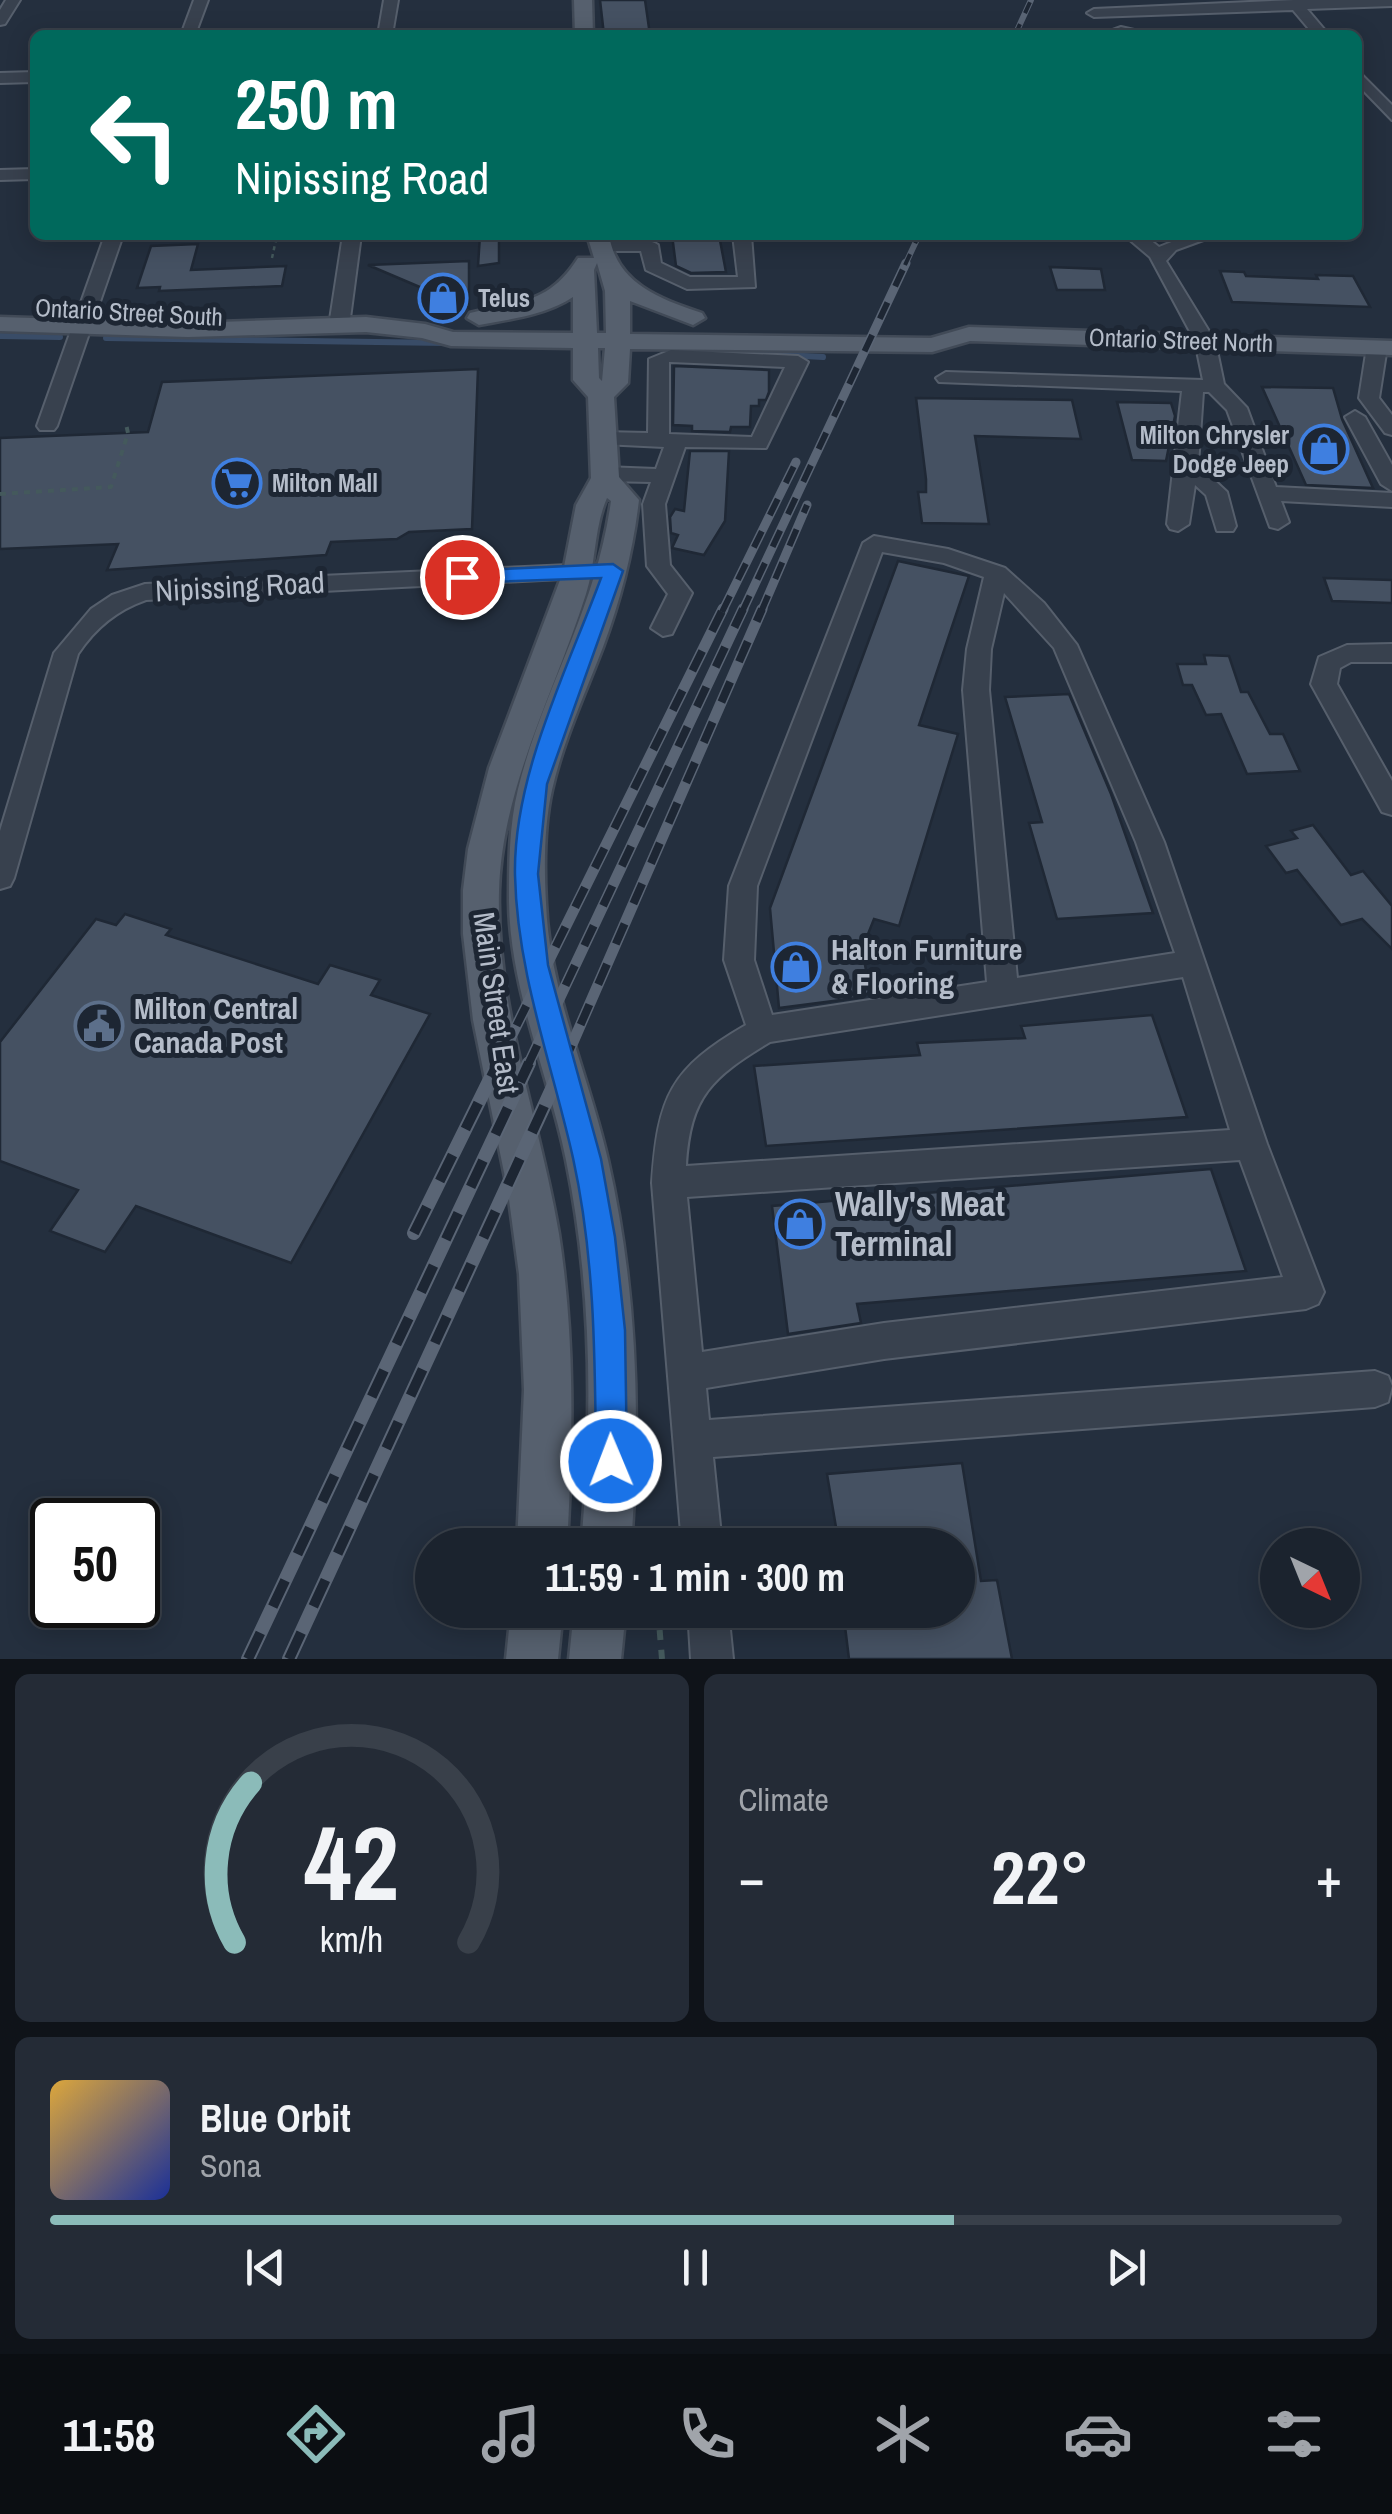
<!DOCTYPE html>
<meta charset="utf-8">
<style>
:root{--surface:#1b232e;--page:#242b36;--text:#f1f3f6;--muted:#a0a4aa;--line:#39404a;--accent:#8bbbb9}
body{margin:0;font-family:"Archivo Narrow",sans-serif;background:var(--page);color:var(--text);height:100vh;display:flex;flex-direction:column;font-size:38px;white-space:nowrap}
*{box-sizing:border-box;margin:0}
p{font-size:32px;color:var(--muted)}
.icon{flex:none;width:55px;height:55px;fill:none;stroke:currentColor;stroke-width:2;stroke-linecap:round;stroke-linejoin:round}
.map{position:relative;height:1659px;overflow:hidden}
.panel{display:flex;flex-direction:column;gap:15px;padding:15px;background:#0f1319;flex:1}
.panel>*{flex:none}
.banner{position:absolute;left:30px;top:30px;width:1332px;height:210px;border-radius:15px;box-shadow:0 5px 25px #0003,0 0 0 2px var(--line);background:#00695c;color:#fff;overflow:hidden}
.needle{width:65px;rotate:137deg}
.tools{position:absolute;left:1260px;top:1528px;display:grid;gap:20px}
.tools a{display:grid;place-items:center;width:100px;height:100px;border-radius:50%;background:var(--surface);box-shadow:0 5px 25px #0003,0 0 0 2px var(--line);font-size:50px}
.speed{position:absolute;left:30px;top:1498px;display:flex;gap:20px;font-size:50px;font-weight:700;text-align:center}
.speed>*{display:grid;place-content:center;width:130px;height:130px;border-radius:50%;background:var(--surface);box-shadow:0 5px 25px #0003,0 0 0 2px var(--line);line-height:1}
.speed .limit{border:5px solid #111;border-radius:15px;background:#fff;color:#111}
.pin{position:absolute;display:grid;place-items:center;width:85px;height:85px;color:#fff;margin:-42px;border:5px solid #fff;border-radius:50%;box-shadow:0 2px 10px #0007}
.me{position:absolute;width:110px;margin:-55px;rotate:359deg;stroke-linejoin:round;filter:drop-shadow(0 0 8px #0008)}
.turn{display:flex;align-items:center;gap:35px;height:210px;padding:0 40px;font-size:45px}
.turn .icon{width:130px;height:130px;stroke-width:2.5}
.turn b{display:block;font-size:70px;line-height:85px}
.big{font-size:75px;font-weight:700;line-height:1.1}
.panel .card{flex:1;display:flex;flex-direction:column;justify-content:center;gap:15px;min-width:0;padding:0 35px;border-radius:15px;background:var(--page)}
.panel .dial{align-items:center;gap:0}
.dial svg{height:260px;overflow:visible;fill:none;stroke:var(--line);stroke-width:7;stroke-linecap:round;text-anchor:middle}
.dial text{fill:var(--text);stroke:none}
.song{display:flex;align-items:center;gap:30px}
.cover{width:120px;height:120px;border-radius:15px;background:linear-gradient(135deg,hsl(40 70% 55%),hsl(230 70% 35%))}
.played{height:10px;border-radius:5px;background:linear-gradient(90deg,var(--accent) 70%,var(--line) 70%)}
.keys{display:flex;justify-content:space-around;direction:ltr}
.heat{display:flex;justify-content:space-between;align-items:center;font-size:55px;direction:ltr}
.panel .tiles{flex:1;display:grid;gap:15px;grid-template-columns:1fr 1fr}
.card:last-child{grid-column:span 2}
.trip{position:absolute;left:415px;top:1528px;width:560px;height:100px;border-radius:50px;background:var(--surface);box-shadow:0 5px 25px #0003,0 0 0 2px var(--line);font-weight:700;line-height:100px;text-align:center}
.dock{display:flex;height:160px;justify-content:space-around;align-items:center;background:#0b0e12;color:var(--muted)}
.dock .icon{width:70px;height:70px}
.dock .on{color:var(--accent)}
.dock b{font-size:45px;color:var(--text)}
.map>svg:first-child{display:block}
.lines{fill:none;stroke-linecap:round;stroke-linejoin:round}
.stream{stroke:#394c67;stroke-width:6}
.building{fill:#455162;stroke:#1f2835;stroke-width:2.5}
.minor-casing{stroke:#565f6c;stroke-width:4}
.major-casing{stroke:#414a57;stroke-width:5}
.path-far2{stroke:#44595c;stroke-width:2.5;stroke-dasharray:4 4;stroke-linecap:butt}
.path-far1{stroke:#44595c;stroke-width:4;stroke-dasharray:6 6;stroke-linecap:butt}
.path{stroke:#44595c;stroke-width:6;stroke-dasharray:10 10;stroke-linecap:butt}
.minor{fill:#38414e;fill-rule:evenodd}
.major{fill:#56606e;fill-rule:evenodd}
.rail-far3-casing{stroke:#5a6575;stroke-width:6}
.rail-far2-casing{stroke:#5a6575;stroke-width:9}
.rail-far1-casing{stroke:#5a6575;stroke-width:11}
.rail-casing{stroke:#5a6575;stroke-width:14}
.rail-far3{stroke:#1d2633;stroke-width:4;stroke-dasharray:12;stroke-linecap:butt}
.rail-far2{stroke:#1d2633;stroke-width:6;stroke-dasharray:18;stroke-linecap:butt}
.rail-far1{stroke:#1d2633;stroke-width:8;stroke-dasharray:22;stroke-linecap:butt}
.rail{stroke:#1d2633;stroke-width:10;stroke-dasharray:29;stroke-linecap:butt}
.route{fill:#1a73e8;stroke:#114b97;stroke-width:2.5}
.labels{text-anchor:middle;stroke-width:10;stroke-linejoin:round;paint-order:stroke}
.far-poi-label{font-size:25px;font-weight:bold;fill:#b4bcc9;stroke:#1d2633;text-anchor:start}
.far-street-label{font-size:25px;fill:#b4bcc9;stroke:#1d2633}
.street-label{font-size:30px;fill:#b4bcc9;stroke:#1d2633}
.poi-label{font-size:30px;font-weight:bold;fill:#b4bcc9;stroke:#1d2633;text-anchor:start}
.near-poi-label{font-size:35px;font-weight:bold;fill:#b4bcc9;stroke:#1d2633;text-anchor:start}
</style>
<div class="map">
<svg width="1392" height="1659" viewBox="0 0 1392 1659">
<rect width="100%" height="100%" fill="#242f3e"/>
<g class="lines">
<g class="stream">
<polyline points="0,336 60,337"/>
<polyline points="106,338 447,343"/>
<polyline points="678,349 823,357"/>
</g>
</g>
<g class="building">
<polygon points="600,0 645,0 650,35 604,35"/>
<polygon points="480,235 499,235 499,263 478,266"/>
<polygon points="672,235 719,235 726,272 691,273 676,266"/>
<polygon points="198,244 191,270 286,266 282,286 159,291 160,287 137,288 151,246"/>
<polygon points="469,261 469,308 368,265"/>
<polygon points="1050,267 1101,269 1105,290 1057,290"/>
<polygon points="1220,271 1244,272 1246,276 1318,279 1316,275 1353,276 1370,307 1232,302"/>
<polygon points="674,366 769,370 769,392 766,400 759,400 759,406 751,406 750,427 731,427 730,432 692,431 692,426 673,425"/>
<polygon points="478,369 472,529 409,532 397,539 331,542 326,555 107,570 118,544 0,549 0,438 148,432 162,382"/>
<polygon points="1262,387 1333,388 1342,419 1373,488 1306,485"/>
<polygon points="916,398 1072,400 1081,439 975,436 989,524 922,523 918,492 926,492 926,479"/>
<polygon points="1117,402 1171,403 1175,416 1166,461 1132,460"/>
<polygon points="690,451 729,451 725,521 704,555 672,548 678,535 671,533 670,517 675,509 684,511"/>
<polygon points="898,561 969,576 919,725 958,734 899,926 874,919 862,949 870,991 864,997 779,1008 770,908"/>
<polygon points="1324,578 1392,580 1392,603 1332,601"/>
<polygon points="1204,655 1229,656 1241,692 1248,692 1270,734 1283,734 1300,771 1247,774 1221,714 1206,715 1192,685 1183,685 1177,664 1206,664"/>
<polygon points="1069,694 1111,794 1153,913 1057,919 1029,823 1042,822 1005,697"/>
<polygon points="1313,825 1351,875 1363,871 1392,906 1392,949 1362,919 1341,925 1297,870 1286,873 1266,846 1297,838 1291,831"/>
<polygon points="125,914 171,929 166,935 318,984 330,965 380,980 371,995 430,1014 291,1263 136,1206 105,1252 50,1231 78,1190 0,1161 0,1042 96,919 116,925"/>
<polygon points="1152,1015 1187,1117 766,1146 754,1066 920,1055 917,1043 1025,1038 1021,1026"/>
<polygon points="1211,1169 1246,1271 857,1304 861,1323 788,1334 772,1206"/>
<polygon points="962,1463 981,1581 997,1580 1012,1659 849,1659 843,1610 958,1610 958,1545 839,1545 827,1474"/>
</g>
<g class="lines">
<g class="minor-casing">
<g id="minor">
<polygon points="6,0 20,0 5,24 0,25 0,10"/>
<polygon points="194,0 208,0 195,35 181,35"/>
<polygon points="384,0 398,0 392,35 378,35"/>
<polygon points="1294,0 1392,0 1392,6 1307,9 1329,35 1314,35 1293,10 1094,17 1087,13 1094,9"/>
<polygon points="1121,27 1143,32 1145,35 1099,35"/>
<polygon points="1358,71 1392,105 1392,120 1358,85"/>
<polygon points="35,72 35,82 0,83 0,73"/>
<polygon points="35,169 35,179 0,180 0,170"/>
<polygon points="105,235 123,235 57,426 54,430 40,430 37,426"/>
<polygon points="343,235 361,235 349,326 339,332 329,326"/>
<path d="M733 235H751L755 287 687 289 646 270 641 251H599L590 246C604 236 644 235 658 245L661 263 690 277H738Z"/>
<polygon points="1124,235 1144,235 1159,247 1189,235 1217,235 1176,250 1166,261 1215,341 1224,384 1247,408 1276,487 1392,493 1392,507 1281,501 1289,522 1278,529 1270,527 1227,410 1209,392 1203,392 1198,465 1227,492 1236,526 1233,531 1217,531 1206,495 1195,485 1189,524 1178,531 1170,529 1167,524 1182,391 939,382 936,378 946,372 1203,380 1195,341 1150,257"/>
<polygon points="1377,341 1387,347 1379,398 1392,415 1392,435 1385,433 1359,398 1367,347"/>
<path d="M671 350 798 356 808 362 766 448 685 447 665 504 670 565 692 593 672 634 663 636 651 628 668 594 647 566 643 504 651 482 605 481 594 474 605 467 656 469 664 447 603 444 592 438 603 432 648 433 649 359ZM669 362H671L785 367 752 437 669 434Z"/>
<polygon points="1355,411 1365,417 1392,465 1392,491 1381,484 1345,417"/>
<path d="M874 536 948 549 1005 568 1044 603 1077 645 1164 842 1267 1144 1324 1292 1318 1304 1306 1309 884 1359 706 1388 709 1420 1375 1371 1388 1376 1392 1386 1388 1402 1375 1407 713 1457 722 1545H682L652 1183C658 1096 670 1069 746 1025L724 960 729 886 863 543ZM882 552 944 563 984 577 967 649 963 690 987 982 772 1015 754 960 757 886ZM1004 593 1054 648 1136 842 1175 953 1017 978 989 690 991 649ZM1183 977 1230 1130 686 1166C690 1096 712 1077 770 1042ZM1240 1160 1283 1277 884 1323 702 1352 687 1197Z"/>
<path d="M613 563 625 571 621 576 146 600C117 610 95 628 78 654L14 878 10 886 0 889V831L54 653 91 609 112 595 145 584Z"/>
<polygon points="1392,644 1392,662 1351,662 1340,668 1337,684 1392,781 1392,815 1382,812 1311,684 1319,657 1347,645"/>
<polygon points="688,1610 728,1610 733,1659 691,1659"/>
</g>
</g>
<g class="major-casing">
<g id="major">
<polygon points="574,0 592,0 593,35 575,35"/>
<path d="M587 235H609C617 284 660 299 702 313L705 318 693 325 630 301V334L931 338 969 327 1392 341V355L970 341 932 352 630 349 628 383 614 397 619 477 639 500C633 551 621 599 603 647 585 694 563 741 552 790 544 826 544 866 546 903 549 991 589 1075 608 1160 637 1287 641 1416 631 1545H581C593 1416 592 1287 566 1160 549 1075 510 990 509 902 509 865 509 825 518 789 543 688 596 610 611 501L607 498C594 527 596 563 586 594 555 692 502 786 499 891 496 1008 540 1120 559 1234 575 1337 573 1442 567 1545H517L524 1390 519 1274 508 1192 473 1020 463 934V890L468 849 489 768 563 572 576 505 591 478 588 397 573 380V348L451 346 422 338 366 332 188 337 0 331V317L188 323 366 317 425 324 453 332 573 333V297C546 315 511 319 479 325L467 318 470 313C519 301 549 304 578 258H594ZM597 263 605 291 606 333H597L594 270ZM598 348H605L602 381 599 378Z"/>
<polygon points="511,1610 563,1610 558,1659 506,1659"/>
<polygon points="574,1610 626,1610 621,1659 569,1659"/>
</g>
</g>
<polyline class="path-far2" points="272,258 277,235"/>
<polyline class="path-far1" points="0,494 111,487 128,433 126,424"/>
<polyline class="path" points="658,1610 662,1659"/>
<use href="#minor" class="minor"/>
<use href="#major" class="major"/>
<g class="rail-far3-casing">
<g id="rail-far3">
<polyline points="1015,35 1031,0"/>
<polyline points="905,265 919,235"/>
</g>
</g>
<g class="rail-far2-casing">
<g id="rail-far2">
<polyline points="722,612 796,462"/>
<polyline points="742,612 906,263"/>
<polyline points="761,612 807,505"/>
</g>
</g>
<g class="rail-far1-casing">
<g id="rail-far1">
<polyline points="497,1065 723,609"/>
<polyline points="528,1065 743,609"/>
<polyline points="563,1065 762,609"/>
</g>
</g>
<g class="rail-casing">
<g id="rail">
<polyline points="414,1233 498,1063"/>
<polyline points="248,1659 529,1063"/>
<polyline points="289,1659 564,1063"/>
</g>
</g>
<use href="#rail-far3" class="rail-far3"/>
<use href="#rail-far2" class="rail-far2"/>
<use href="#rail-far1" class="rail-far1"/>
<use href="#rail" class="rail"/>
</g>
<path class="route" d="M613 564 623 571 547 784 538 874 548 965 601 1159 615 1237 625 1330 627 1461 622 1472 611 1476 600 1472 596 1461C595 1359 595 1258 573 1158 552 1064 517 973 515 875 513 776 567 670 601 578L462 583 453 577 462 571Z"/>
<defs>
<g id="shop-ring" transform="scale(2.5)"><circle r="9.5" fill="#1d2633" stroke="#3f7fe0" stroke-width="1.5"/><path d="M-5-2.5h2.3a2.7 3.5 0 0 1 5.4 0H5L5.5 6h-11ZM-1.5-2.5h3a1.5 2.3 0 0 0-3 0Z" fill="#3f7fe0"/></g>
<g id="supermarket-ring" transform="scale(2.5)"><circle r="9.5" fill="#1d2633" stroke="#3f7fe0" stroke-width="1.5"/><path d="M-6-5.5h2.5l.6 2H6L4.5 2H-2.5L-4.4-4H-6ZM-1.5 3.2a1.3 1.3 0 1 0 .1 0ZM3 3.2a1.3 1.3 0 1 0 .1 0Z" fill="#3f7fe0"/></g>
<g id="civic-ring" transform="scale(2.5)"><circle r="9.5" fill="#1d2633" stroke="#5c6f8a" stroke-width="1.5"/><path d="M-.6-6.5H3V-4.5H.6V-3L4-1V1h2V6H-6V1h2V-1L-.6-3ZM-1.2 2.5V6h2.4V2.5Z" fill="#5c6f8a"/></g>
</defs>
<g fill-rule="evenodd">
<use href="#shop-ring" x="443" y="298"/>
<use href="#shop-ring" x="1324" y="449"/>
<use href="#supermarket-ring" x="237" y="483"/>
<use href="#shop-ring" x="796" y="967"/>
<use href="#civic-ring" x="99" y="1026"/>
<use href="#shop-ring" x="800" y="1224"/>
</g>
<g class="labels">
<g class="far-poi-label">
<text x="478" y="307">Telus</text>
<text x="1289" y="444" text-anchor="end">Milton Chrysler<tspan x="1289" dy="29">Dodge Jeep</tspan></text>
<text x="272" y="492">Milton Mall</text>
</g>
<g class="far-street-label">
<text transform="translate(129 312) rotate(3)" y="9">Ontario Street South</text>
<text transform="translate(1181 340) rotate(2)" y="9">Ontario Street North</text>
</g>
<g class="street-label">
<text transform="translate(240 587) rotate(-3)" y="10">Nipissing Road</text>
<text transform="translate(496 1003) rotate(82)" y="10">Main Street East</text>
</g>
<g class="poi-label">
<text x="831" y="960">Halton Furniture<tspan x="831" dy="34">&amp; Flooring</tspan></text>
<text x="134" y="1019">Milton Central<tspan x="134" dy="34">Canada Post</tspan></text>
</g>
<g class="near-poi-label">
<text x="835" y="1216">Wally's Meat<tspan x="835" dy="40">Terminal</tspan></text>
</g>
</g>
</svg>
<div class="tools">
<a><svg class="needle" viewBox="-14 -14 28 28"><path d="M0-13l5 13h-10z" fill="#e53935"/><path d="M0 13l5-13h-10z" fill="#a0a4aa"/></svg></a>
</div>
<div class="speed"><div class="limit">50</div></div>
<div class="pin" style="left:462px;top:577px;background:#d93025"><svg class="icon" aria-label="arrive" viewBox="0 0 24 24"><path d="M6 21V4h12l-3 4 3 4H6"/></svg></div>
<svg class="me" style="left:611px;top:1461px" viewBox="-20 -20 40 40"><circle r="17" fill="#1a73e8" stroke="#fff" stroke-width="3"/><path d="M0-11L8 9 0 5-8 9z" fill="#fff"/></svg>
<div class="trip">11:59 · 1 min · 300 m</div>
<div class="banner">
<div class="turn"><svg class="icon" aria-label="left" viewBox="0 0 24 24"><path d="M17 20v-9H6M10 6l-5 5 5 5"/></svg><div><b>250 m</b>Nipissing Road</div></div>
</div>
</div>
<section class="panel">
<div class="tiles">
<div class="card dial"><svg viewBox="0 0 100 80">
<path d="M14 69A42 42 0 1 1 86 69"/>
<path d="M14 69A42 42 0 0 1 19 20" stroke="#8bbbb9"/>
<text x="50" y="56" font-size="32" font-weight="700">42</text>
<text x="50" y="72" font-size="11">km/h</text>
</svg></div>
<div class="card"><p>Climate</p>
<div class="heat"><a>−</a><b class="big">22°</b><a>+</a></div>
</div>
<div class="card">
<div class="song"><i class="cover"></i><div><b>Blue Orbit</b><p>Sona</p></div></div>
<div class="played"></div>
<div class="keys"><svg class="icon" aria-label="previous" viewBox="0 0 24 24"><path d="M18 5L8 12l10 7zM5 5v14"/></svg><svg class="icon" aria-label="pause" viewBox="0 0 24 24"><path d="M8 5v14M16 5v14"/></svg><svg class="icon" aria-label="next" viewBox="0 0 24 24"><path d="M6 5l10 7-10 7zM19 5v14"/></svg></div>
</div>
</div>
</section>
<nav class="dock">
<b>11:58</b>
<svg class="icon on" aria-label="directions" viewBox="0 0 24 24"><path d="M12 3l9 9-9 9-9-9zM9 14v-3h6M13 9l2 2-2 2"/></svg>
<svg class="icon" aria-label="music" viewBox="0 0 24 24"><path d="M9 18V5l10-2v13"/><circle cx="6" cy="18" r="3"/><circle cx="16" cy="16" r="3"/></svg>
<svg class="icon" aria-label="phone" viewBox="0 0 24 24"><path d="M5 4h4l2 5-3 2q2 4 5 5l2-3 5 2v4C11 20 4 13 5 4z"/></svg>
<svg class="icon" aria-label="climate" viewBox="0 0 24 24"><path d="M12 3v18M4 7l16 10M4 17L20 7"/></svg>
<svg class="icon" aria-label="car" viewBox="0 0 24 24"><path d="M5 17H2v-5l4-1 3-4h7l3 4 3 1v5h-3M9 17h6M6 11h13"/><circle cx="7" cy="17" r="2"/><circle cx="17" cy="17" r="2"/></svg>
<svg class="icon" aria-label="filters" viewBox="0 0 24 24"><path d="M4 7h16M4 17h16"/><circle cx="9" cy="7" r="2"/><circle cx="15" cy="17" r="2"/></svg>
</nav>
